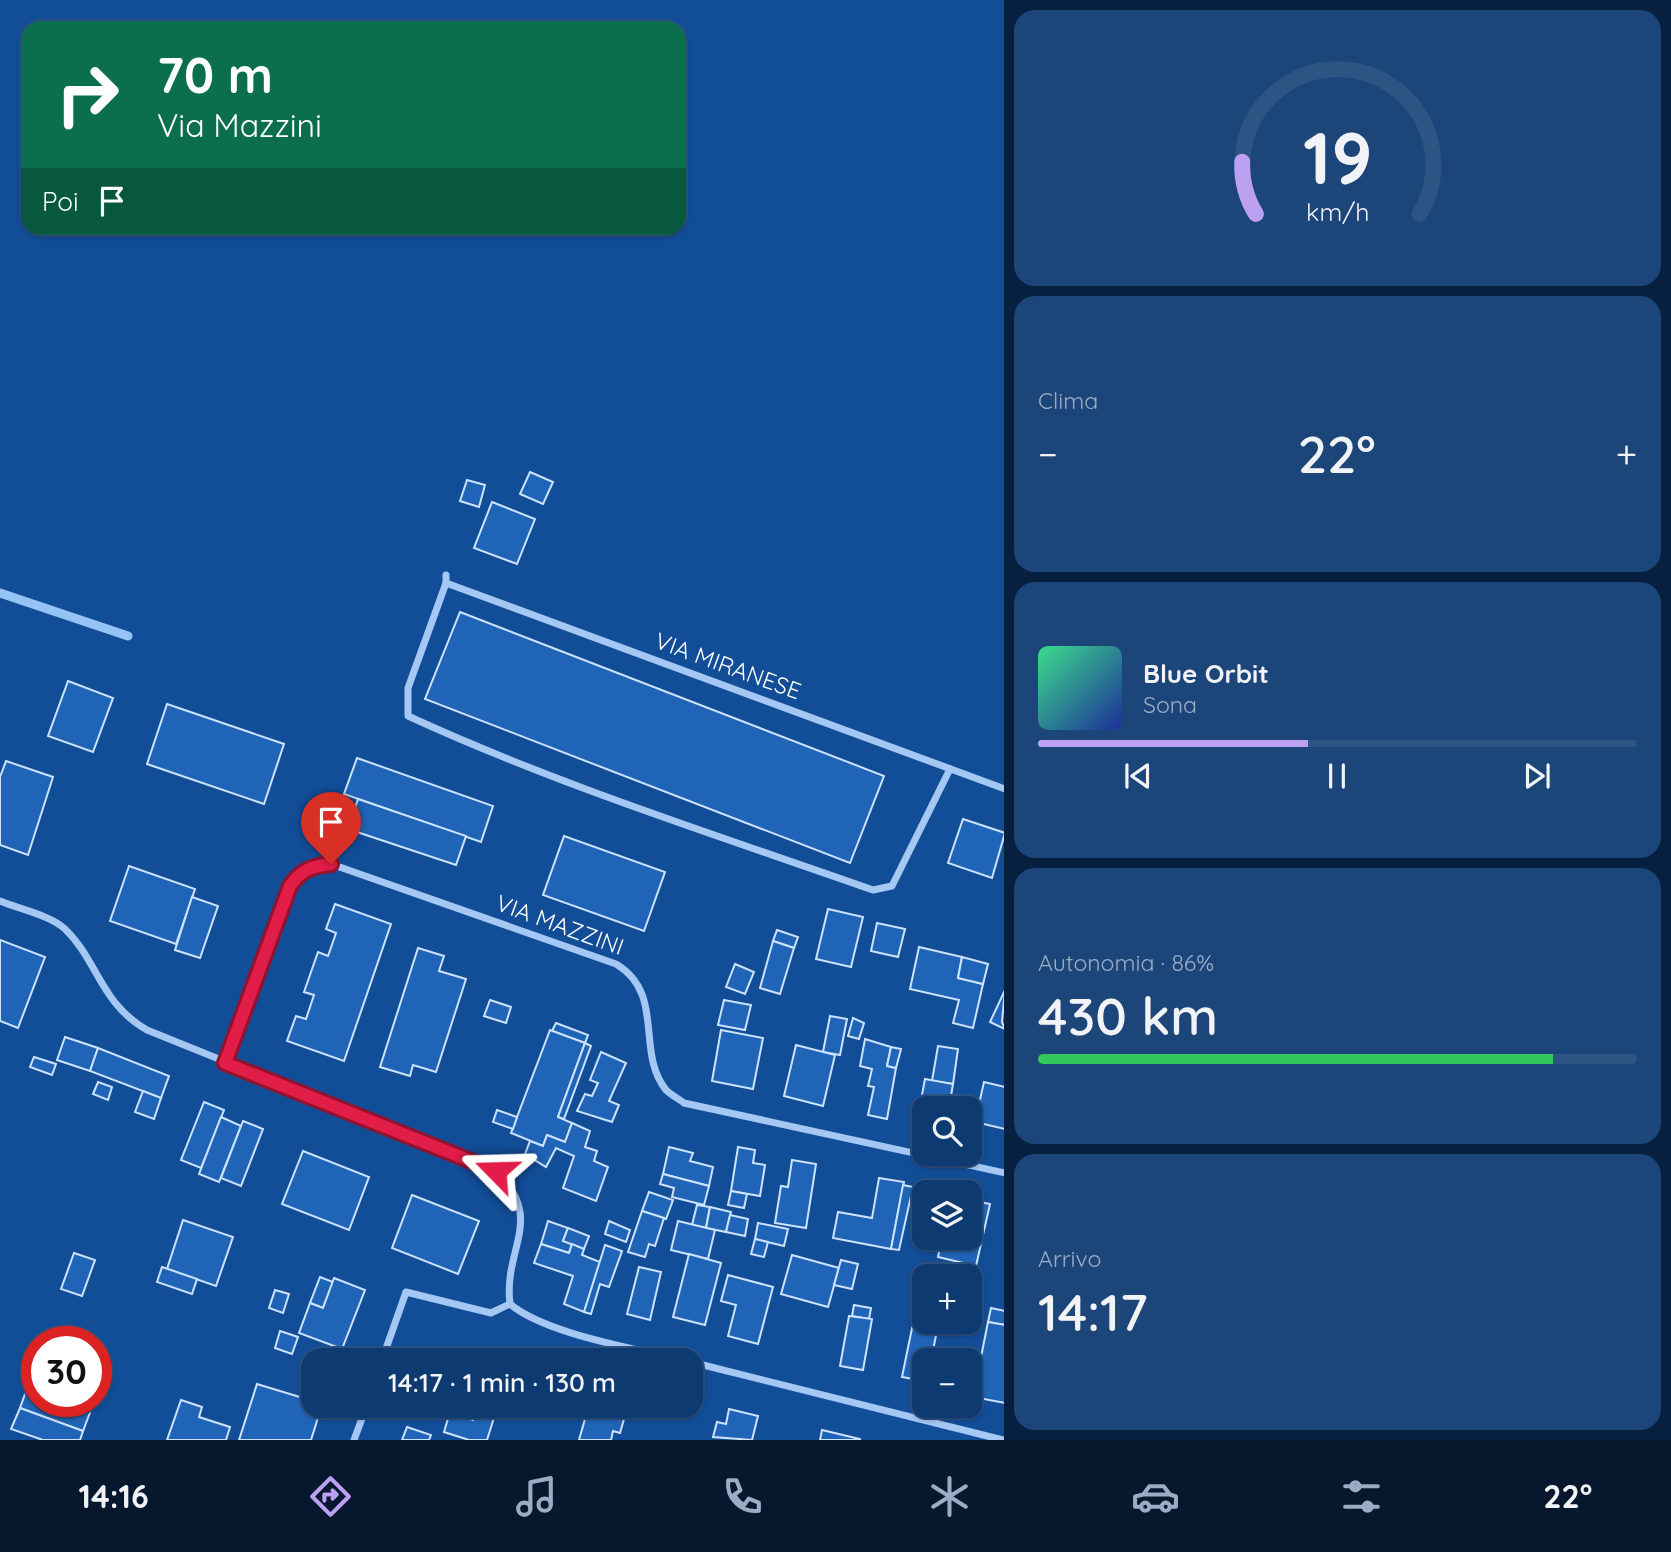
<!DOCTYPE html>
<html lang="it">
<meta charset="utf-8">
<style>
:root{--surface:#0e3a72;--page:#1c457a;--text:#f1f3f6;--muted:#9badc4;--line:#2e5484;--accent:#bca0f2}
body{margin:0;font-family:Quicksand,sans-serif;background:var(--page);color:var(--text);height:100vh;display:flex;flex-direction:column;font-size:26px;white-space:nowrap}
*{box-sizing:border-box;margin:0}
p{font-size:23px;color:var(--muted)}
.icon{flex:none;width:38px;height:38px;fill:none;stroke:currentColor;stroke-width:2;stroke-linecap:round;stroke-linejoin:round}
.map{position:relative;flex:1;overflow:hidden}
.details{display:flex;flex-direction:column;gap:10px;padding:10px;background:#08203f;width:667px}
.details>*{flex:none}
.guide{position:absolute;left:21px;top:21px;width:665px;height:214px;border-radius:21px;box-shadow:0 2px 5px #0004,0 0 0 2px var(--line);background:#0b6e4f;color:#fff;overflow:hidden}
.tools{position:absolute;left:912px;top:1096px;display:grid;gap:14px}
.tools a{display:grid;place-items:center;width:70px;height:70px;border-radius:14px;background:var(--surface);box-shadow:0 2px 5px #0004,0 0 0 2px var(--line);font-size:35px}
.speed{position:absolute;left:21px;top:1326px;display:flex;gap:14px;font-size:35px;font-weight:700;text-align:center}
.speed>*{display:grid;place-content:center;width:91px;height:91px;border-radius:50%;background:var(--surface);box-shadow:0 2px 5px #0004,0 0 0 2px var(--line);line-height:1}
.speed .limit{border:10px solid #d22;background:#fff;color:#111}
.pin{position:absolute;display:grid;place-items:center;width:60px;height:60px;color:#fff;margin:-72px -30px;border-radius:50% 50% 50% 0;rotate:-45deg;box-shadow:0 0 7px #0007}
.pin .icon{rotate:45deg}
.me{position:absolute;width:77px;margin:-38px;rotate:292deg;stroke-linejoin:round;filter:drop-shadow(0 0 5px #0008)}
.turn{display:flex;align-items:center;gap:24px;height:147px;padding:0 21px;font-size:32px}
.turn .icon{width:91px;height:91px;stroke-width:2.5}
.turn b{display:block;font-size:49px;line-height:60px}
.then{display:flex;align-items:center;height:66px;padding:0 21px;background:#0003;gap:14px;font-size:26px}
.big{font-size:52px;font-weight:600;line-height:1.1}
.details .widget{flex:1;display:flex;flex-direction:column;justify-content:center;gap:10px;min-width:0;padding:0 24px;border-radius:21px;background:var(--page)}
.details .dial{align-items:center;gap:0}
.dial svg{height:182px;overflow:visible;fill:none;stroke:var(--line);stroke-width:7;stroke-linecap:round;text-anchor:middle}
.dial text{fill:var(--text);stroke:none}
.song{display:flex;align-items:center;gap:21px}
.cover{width:84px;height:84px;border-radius:10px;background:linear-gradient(135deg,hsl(150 70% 55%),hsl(230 70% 35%))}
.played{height:7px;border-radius:4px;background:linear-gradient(90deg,var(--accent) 45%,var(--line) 45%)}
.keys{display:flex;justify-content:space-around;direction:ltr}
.heat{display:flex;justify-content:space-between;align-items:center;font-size:38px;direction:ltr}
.charge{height:10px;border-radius:5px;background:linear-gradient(90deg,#34c759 86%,var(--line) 0)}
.trip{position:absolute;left:301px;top:1348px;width:402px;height:70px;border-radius:21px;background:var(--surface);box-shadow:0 2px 5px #0004,0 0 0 2px var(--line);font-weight:600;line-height:70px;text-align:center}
.tab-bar{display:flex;height:112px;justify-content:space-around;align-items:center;background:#06172e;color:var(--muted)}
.tab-bar .icon{width:49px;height:49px}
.tab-bar .on{color:var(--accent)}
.tab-bar b{font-size:32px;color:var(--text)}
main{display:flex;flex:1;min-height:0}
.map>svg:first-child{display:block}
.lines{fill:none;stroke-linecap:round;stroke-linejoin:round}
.stream{stroke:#95c3f6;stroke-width:9}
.building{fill:#2064b7;stroke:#cce2fd;stroke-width:2}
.street{stroke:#a4c8f3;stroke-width:7}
.route-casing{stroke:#92132f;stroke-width:18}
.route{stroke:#e11d48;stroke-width:12}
.labels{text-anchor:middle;stroke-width:7;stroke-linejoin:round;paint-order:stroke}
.street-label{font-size:23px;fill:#fff;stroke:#124d98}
</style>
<main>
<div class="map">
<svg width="1005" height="1440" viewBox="0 0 1005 1440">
<rect width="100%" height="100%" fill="#124d98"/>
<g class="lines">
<polyline class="stream" points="0,593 128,636"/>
</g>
<g class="building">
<polygon points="530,472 553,482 543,504 520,494"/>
<polygon points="467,480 485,485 479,507 460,501"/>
<polygon points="492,502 535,519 517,564 474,548"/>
<polygon points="460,612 884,776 850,863 425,699"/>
<polygon points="68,681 113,698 93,752 48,736"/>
<polygon points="167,704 284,744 264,804 147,764"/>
<polygon points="357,758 493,806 481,842 344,794"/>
<polygon points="6,761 53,777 28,855 0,845 0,777"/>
<polygon points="358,799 466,836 456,865 348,829"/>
<polygon points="963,819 1005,833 992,878 948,863"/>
<polygon points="564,836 665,872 644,931 543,895"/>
<polygon points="129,866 195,889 176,944 110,921"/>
<polygon points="192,897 218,906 200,958 175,950"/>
<polygon points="335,904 391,924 344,1061 287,1041 296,1016 306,1019 314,995 304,992 318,952 328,956 336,933 326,929"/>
<polygon points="828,909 863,917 851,967 816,959"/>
<polygon points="877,923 905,929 898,957 871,951"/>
<polygon points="777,930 798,937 794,948 773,941"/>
<polygon points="0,940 45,957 18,1028 0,1021"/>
<polygon points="773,941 794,948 780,994 760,988"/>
<polygon points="919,947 962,957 958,978 983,984 973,1028 953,1023 959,1000 910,989"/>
<polygon points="418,948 444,956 439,971 466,979 436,1072 413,1065 410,1076 380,1067"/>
<polygon points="962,957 988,964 983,984 958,978"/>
<polygon points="735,964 754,972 745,994 726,987"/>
<polygon points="1005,990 1002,1022 1005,1029 990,1022"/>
<polygon points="490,1000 511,1007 506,1023 484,1016"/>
<polygon points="724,1000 751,1005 745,1030 718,1025"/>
<polygon points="830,1016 847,1019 840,1055 823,1052"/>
<polygon points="853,1018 864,1023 859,1039 848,1036"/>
<polygon points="556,1023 588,1035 585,1043 552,1031"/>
<polygon points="550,1030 585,1043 558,1117 572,1123 565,1142 547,1135 543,1146 511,1133"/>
<polygon points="721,1030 763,1038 753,1089 712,1081"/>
<polygon points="65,1037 98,1048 90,1071 57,1060"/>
<polygon points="865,1039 891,1047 887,1066 896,1068 887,1119 868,1115 874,1087 868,1086 872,1069 860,1066"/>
<polygon points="585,1043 591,1046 564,1119 558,1117"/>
<polygon points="796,1045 835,1055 823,1106 784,1096"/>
<polygon points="938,1046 958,1049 953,1084 932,1081"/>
<polygon points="891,1047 901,1049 896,1068 887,1066"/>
<polygon points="98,1048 169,1076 161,1098 90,1071"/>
<polygon points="601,1052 626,1063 609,1101 619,1105 612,1122 577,1111 585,1094 592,1096 598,1083 590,1080"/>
<polygon points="34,1057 56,1064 52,1075 30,1067"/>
<polygon points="925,1079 953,1084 949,1108 927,1108 928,1101 921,1100"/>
<polygon points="98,1082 112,1087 108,1100 93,1094"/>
<polygon points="984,1082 1005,1087 1005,1129 975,1122"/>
<polygon points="143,1091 161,1098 154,1119 135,1112"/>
<polygon points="204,1102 224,1110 201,1168 181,1160"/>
<polygon points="497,1110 517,1117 513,1129 493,1122"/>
<polygon points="221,1117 241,1126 219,1182 199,1174"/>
<polygon points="243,1121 263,1129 241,1186 221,1178"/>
<polygon points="572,1123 590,1131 585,1147 597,1151 594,1161 608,1167 596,1201 563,1188 574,1156 556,1148 546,1167 525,1154 530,1141 543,1146 547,1135 565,1142"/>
<polygon points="669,1147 693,1153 690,1161 713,1167 709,1186 663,1174"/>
<polygon points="738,1147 755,1150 753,1163 765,1165 760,1196 731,1191"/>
<polygon points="303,1151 369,1177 349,1230 282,1204"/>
<polygon points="792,1160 816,1164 806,1228 775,1223 781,1186 788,1187"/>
<polygon points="663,1174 709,1186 704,1205 672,1197 674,1188 660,1184"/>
<polygon points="879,1178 904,1182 891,1249 833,1238 838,1212 872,1218"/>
<polygon points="903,1185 913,1187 899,1250 891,1249"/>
<polygon points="731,1191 747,1194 744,1208 728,1205"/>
<polygon points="649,1192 673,1200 666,1219 642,1211"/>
<polygon points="412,1195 479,1221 458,1274 392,1248"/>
<polygon points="970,1200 990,1204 976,1266 938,1257 942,1237 970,1237"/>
<polygon points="697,1205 710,1207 706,1228 692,1225"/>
<polygon points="710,1207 731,1212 726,1232 706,1228"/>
<polygon points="642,1211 664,1218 655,1246 649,1244 645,1257 628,1252"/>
<polygon points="730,1215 748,1219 745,1236 726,1232"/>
<polygon points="183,1220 233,1237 216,1286 167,1269"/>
<polygon points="548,1221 568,1228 563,1241 572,1244 569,1253 541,1244"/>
<polygon points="609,1221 630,1230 626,1242 605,1234"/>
<polygon points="678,1221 715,1230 708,1259 671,1250"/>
<polygon points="758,1223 788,1229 784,1246 755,1239"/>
<polygon points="568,1228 589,1236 584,1249 563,1241"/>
<polygon points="755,1239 768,1242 764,1257 751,1254"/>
<polygon points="541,1244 569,1253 572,1244 584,1249 582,1255 600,1262 584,1312 564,1304 573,1276 534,1263"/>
<polygon points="605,1245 622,1251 609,1287 600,1284 591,1314 584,1312"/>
<polygon points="74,1253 95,1260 82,1296 61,1289"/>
<polygon points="689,1254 721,1263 705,1325 673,1317"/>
<polygon points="792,1255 839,1268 828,1307 781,1294"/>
<polygon points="841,1260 858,1264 852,1289 834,1285"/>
<polygon points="162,1267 197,1279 192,1294 157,1282"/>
<polygon points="639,1267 661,1272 650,1320 627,1314"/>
<polygon points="728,1275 773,1287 758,1344 728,1336 736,1305 721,1301"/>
<polygon points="320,1277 333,1282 323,1308 310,1303"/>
<polygon points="334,1278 365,1290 342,1349 299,1333 310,1303 323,1308"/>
<polygon points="275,1290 289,1294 283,1313 269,1308"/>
<polygon points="918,1299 924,1300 924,1321 939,1321 931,1360 924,1360 924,1381 902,1377"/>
<polygon points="854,1305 871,1308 869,1319 852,1316"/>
<polygon points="991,1308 1005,1311 1005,1325 988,1322"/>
<polygon points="849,1316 872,1319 863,1370 840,1366"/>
<polygon points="988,1322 1005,1325 1005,1403 973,1397"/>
<polygon points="280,1331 298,1337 292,1354 275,1348"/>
<polygon points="479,1350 508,1359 508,1360 476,1360"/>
<polygon points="34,1369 37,1370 37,1402 94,1402 83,1431 20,1408"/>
<polygon points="257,1384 313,1401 313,1405 322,1405 311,1440 239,1440"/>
<polygon points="181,1400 202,1407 199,1417 230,1427 226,1440 167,1440"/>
<polygon points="437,1405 478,1405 473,1420 436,1408"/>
<polygon points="478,1405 498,1405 487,1440 469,1440 444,1432 450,1412 473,1420"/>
<polygon points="589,1405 628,1405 620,1433 613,1431 611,1440 579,1440"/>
<polygon points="20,1408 83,1431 80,1440 43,1440 11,1429"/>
<polygon points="729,1409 758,1416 752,1440 713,1437 717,1422 726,1424"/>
<polygon points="407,1427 431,1435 429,1440 402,1440"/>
<polygon points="822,1430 860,1439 860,1440 820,1440"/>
</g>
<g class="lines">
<g class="street">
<polyline points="446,575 446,583 1005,789"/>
<path d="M446 583 408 688V716C558 785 717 835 873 890L892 886 950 769"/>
<path d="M0 901C19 909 50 915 65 929 98 961 100 1003 147 1030L496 1171C546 1219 503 1248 510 1304 546 1334 634 1348 681 1360"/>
<path d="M225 1063 290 886C301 870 312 866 331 864L616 964C666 994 635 1051 666 1090 671 1095 679 1099 684 1103L1005 1173"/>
<polyline points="382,1360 406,1292 491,1313 510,1304"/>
<polyline points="691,1362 1003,1440"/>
<polyline points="354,1440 367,1405"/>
</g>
</g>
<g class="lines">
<g class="route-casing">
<path id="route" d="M331 864C312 866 301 870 290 886L225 1063 496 1171"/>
</g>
<use href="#route" class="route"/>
</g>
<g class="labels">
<g class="street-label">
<text transform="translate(728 666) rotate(20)" y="8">VIA MIRANESE</text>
<text transform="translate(560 925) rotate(20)" y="8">VIA MAZZINI</text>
</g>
</g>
</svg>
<div class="tools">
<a><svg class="icon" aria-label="search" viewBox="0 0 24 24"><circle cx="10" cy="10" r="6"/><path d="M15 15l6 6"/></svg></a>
<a><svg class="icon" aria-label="layers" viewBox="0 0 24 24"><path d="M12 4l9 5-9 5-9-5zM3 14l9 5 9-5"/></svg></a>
<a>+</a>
<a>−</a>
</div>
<div class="speed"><div class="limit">30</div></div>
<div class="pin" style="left:331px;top:864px;background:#d93025"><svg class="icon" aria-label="arrive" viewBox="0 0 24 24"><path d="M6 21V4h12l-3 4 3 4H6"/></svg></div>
<svg class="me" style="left:496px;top:1171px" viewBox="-20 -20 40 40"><path d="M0-17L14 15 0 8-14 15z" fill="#e11d48" stroke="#fff" stroke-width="4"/></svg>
<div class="trip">14:17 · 1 min · 130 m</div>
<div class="guide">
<div class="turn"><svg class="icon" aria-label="right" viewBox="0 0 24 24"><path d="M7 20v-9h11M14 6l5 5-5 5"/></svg><div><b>70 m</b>Via Mazzini</div></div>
<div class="then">Poi<svg class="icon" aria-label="arrive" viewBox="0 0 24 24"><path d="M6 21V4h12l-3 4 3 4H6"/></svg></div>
</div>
</div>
<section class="details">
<div class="widget dial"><svg viewBox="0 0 100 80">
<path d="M14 69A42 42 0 1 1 86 69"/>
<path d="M14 69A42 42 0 0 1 8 46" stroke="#bca0f2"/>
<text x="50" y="56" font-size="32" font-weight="700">19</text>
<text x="50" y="72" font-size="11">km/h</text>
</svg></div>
<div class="widget"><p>Clima</p>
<div class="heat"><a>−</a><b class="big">22°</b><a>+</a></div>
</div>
<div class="widget">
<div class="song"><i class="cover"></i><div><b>Blue Orbit</b><p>Sona</p></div></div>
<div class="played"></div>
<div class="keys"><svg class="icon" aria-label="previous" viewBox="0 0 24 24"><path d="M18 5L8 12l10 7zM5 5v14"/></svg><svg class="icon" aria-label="pause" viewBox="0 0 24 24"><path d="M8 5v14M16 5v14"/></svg><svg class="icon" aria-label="next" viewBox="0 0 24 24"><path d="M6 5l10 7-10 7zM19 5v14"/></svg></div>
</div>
<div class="widget"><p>Autonomia · 86%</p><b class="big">430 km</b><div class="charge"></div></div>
<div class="widget"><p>Arrivo</p><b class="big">14:17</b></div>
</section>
</main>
<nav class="tab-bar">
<b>14:16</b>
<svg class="icon on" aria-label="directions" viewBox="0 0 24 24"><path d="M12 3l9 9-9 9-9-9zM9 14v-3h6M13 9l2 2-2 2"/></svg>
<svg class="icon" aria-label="music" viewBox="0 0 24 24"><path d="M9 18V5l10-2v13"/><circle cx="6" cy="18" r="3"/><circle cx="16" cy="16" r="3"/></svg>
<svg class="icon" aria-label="phone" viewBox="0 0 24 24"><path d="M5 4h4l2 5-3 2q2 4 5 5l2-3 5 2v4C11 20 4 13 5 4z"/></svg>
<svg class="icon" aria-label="climate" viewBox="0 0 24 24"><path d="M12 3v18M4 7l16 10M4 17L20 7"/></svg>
<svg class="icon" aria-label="car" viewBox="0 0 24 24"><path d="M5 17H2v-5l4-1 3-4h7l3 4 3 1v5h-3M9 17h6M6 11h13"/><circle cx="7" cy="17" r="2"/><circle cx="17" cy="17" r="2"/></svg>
<svg class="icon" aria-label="filters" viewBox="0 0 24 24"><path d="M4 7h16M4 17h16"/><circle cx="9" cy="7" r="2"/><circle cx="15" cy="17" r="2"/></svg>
<b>22°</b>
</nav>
